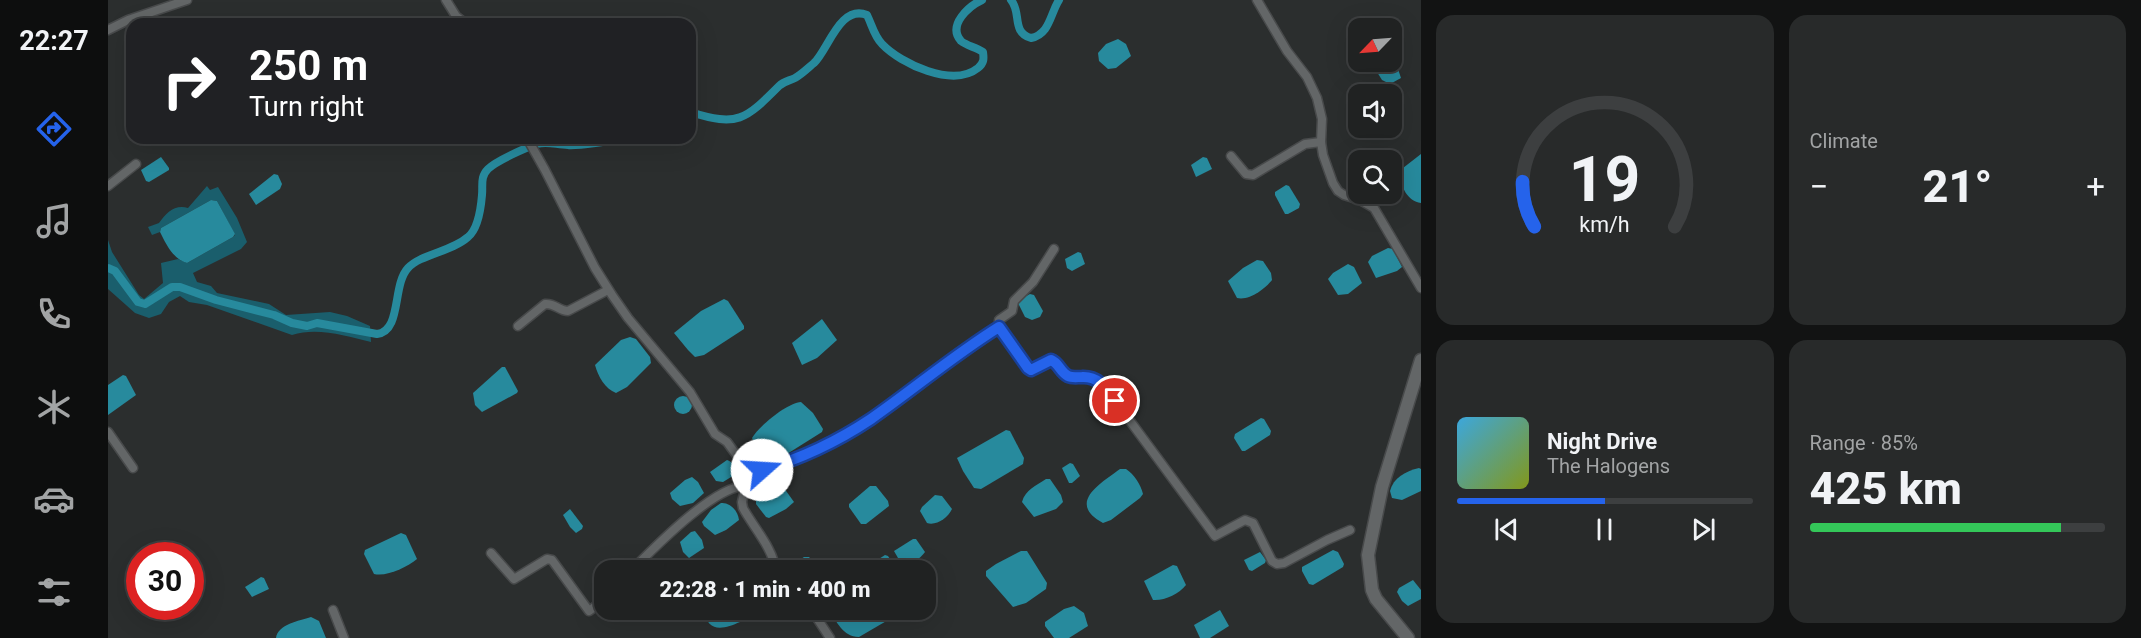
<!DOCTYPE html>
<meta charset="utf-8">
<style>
:root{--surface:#202222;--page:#282a2a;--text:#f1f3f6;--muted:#a2a4a5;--line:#3d3f40;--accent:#2563eb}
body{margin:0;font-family:Roboto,sans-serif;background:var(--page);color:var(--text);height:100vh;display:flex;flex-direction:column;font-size:22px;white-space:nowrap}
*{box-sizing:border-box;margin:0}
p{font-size:20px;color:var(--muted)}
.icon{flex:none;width:33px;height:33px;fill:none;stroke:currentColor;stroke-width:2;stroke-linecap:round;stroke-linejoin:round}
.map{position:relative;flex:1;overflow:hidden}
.details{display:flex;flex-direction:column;gap:15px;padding:15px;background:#121313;width:720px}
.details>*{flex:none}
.guide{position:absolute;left:18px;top:18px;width:570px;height:126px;border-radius:18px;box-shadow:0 6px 24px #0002,0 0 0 2px var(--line);background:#202124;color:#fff;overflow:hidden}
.needle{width:39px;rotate:245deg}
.buttons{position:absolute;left:1240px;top:18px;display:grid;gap:12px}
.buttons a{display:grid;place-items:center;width:54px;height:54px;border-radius:12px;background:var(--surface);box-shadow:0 6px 24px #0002,0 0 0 2px var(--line);font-size:30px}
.speed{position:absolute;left:18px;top:542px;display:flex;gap:12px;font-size:30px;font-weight:700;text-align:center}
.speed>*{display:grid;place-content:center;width:78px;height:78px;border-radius:50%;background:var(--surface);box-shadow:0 6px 24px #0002,0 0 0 2px var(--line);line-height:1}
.speed .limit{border:9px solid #d22;background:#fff;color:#111}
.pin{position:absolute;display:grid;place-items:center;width:51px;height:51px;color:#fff;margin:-26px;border:3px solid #fff;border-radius:50%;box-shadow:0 2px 6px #0007}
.me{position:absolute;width:66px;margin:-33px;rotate:71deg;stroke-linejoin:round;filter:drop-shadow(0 0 4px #0008)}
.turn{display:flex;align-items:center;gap:21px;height:126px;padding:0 24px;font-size:27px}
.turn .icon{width:78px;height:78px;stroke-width:2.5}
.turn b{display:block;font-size:42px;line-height:51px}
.big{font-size:45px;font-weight:800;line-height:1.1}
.details .card{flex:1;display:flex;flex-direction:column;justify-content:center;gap:9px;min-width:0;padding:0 21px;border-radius:18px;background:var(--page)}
.details .dial{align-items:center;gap:0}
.dial svg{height:156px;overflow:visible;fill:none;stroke:var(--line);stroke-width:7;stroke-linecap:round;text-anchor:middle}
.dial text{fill:var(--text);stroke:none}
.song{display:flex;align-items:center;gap:18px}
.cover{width:72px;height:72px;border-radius:9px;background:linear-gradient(135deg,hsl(200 70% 55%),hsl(70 70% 35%))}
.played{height:6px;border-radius:3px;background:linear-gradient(90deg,var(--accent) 50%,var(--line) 50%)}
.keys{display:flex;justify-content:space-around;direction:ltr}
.heat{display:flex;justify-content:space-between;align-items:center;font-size:33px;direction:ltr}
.charge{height:9px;border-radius:4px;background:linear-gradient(90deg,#34c759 85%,var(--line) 0)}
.details .tiles{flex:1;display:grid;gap:15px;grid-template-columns:repeat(2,1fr)}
.trip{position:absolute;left:486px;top:560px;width:342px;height:60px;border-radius:18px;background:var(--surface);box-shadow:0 6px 24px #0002,0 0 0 2px var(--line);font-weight:800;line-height:60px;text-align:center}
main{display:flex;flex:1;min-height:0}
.dock{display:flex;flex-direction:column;width:108px;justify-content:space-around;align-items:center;background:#0d0e0e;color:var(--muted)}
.dock .icon{width:42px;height:42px}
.dock .on{color:var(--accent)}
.dock b{font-size:27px;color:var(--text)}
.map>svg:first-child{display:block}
.green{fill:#1a5e6c}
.water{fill:#278a9d}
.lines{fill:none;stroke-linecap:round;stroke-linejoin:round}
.canal{stroke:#278a9d;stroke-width:8}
.street-casing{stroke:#484a4b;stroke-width:11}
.secondary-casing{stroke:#484a4b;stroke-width:15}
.street{stroke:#636667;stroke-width:8}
.secondary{stroke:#636667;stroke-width:12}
.route-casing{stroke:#184099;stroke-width:15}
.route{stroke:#2563eb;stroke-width:10}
</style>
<main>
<nav class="dock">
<b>22:27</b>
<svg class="icon on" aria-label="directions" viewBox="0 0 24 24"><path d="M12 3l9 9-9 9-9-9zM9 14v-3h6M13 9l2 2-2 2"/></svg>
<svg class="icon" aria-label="music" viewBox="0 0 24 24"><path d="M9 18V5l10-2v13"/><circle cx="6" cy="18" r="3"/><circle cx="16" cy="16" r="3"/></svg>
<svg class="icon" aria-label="phone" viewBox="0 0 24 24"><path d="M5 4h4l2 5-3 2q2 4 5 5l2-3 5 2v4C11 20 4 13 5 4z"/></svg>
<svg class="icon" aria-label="climate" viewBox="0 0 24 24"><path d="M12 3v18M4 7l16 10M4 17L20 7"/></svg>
<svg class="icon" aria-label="car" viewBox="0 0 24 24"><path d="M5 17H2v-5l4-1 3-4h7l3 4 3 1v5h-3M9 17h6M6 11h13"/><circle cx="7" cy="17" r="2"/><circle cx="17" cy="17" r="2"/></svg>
<svg class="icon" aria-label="filters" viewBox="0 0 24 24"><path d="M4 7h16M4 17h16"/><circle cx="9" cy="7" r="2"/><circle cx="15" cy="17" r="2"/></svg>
</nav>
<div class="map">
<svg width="1313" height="638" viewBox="0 0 1313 638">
<rect width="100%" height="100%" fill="#2b2e2e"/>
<path class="green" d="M99 186 102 190 110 187 129 218 139 242 133 249 85 273 89 282 103 286 109 293 161 304 178 315 222 312 239 316 262 326 263 342C237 336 210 327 184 335L99 305 81 302 72 296 61 302 53 314 41 318 27 313 0 289V240L4 252 31 295 36 299 55 283 53 263 70 259 79 263 125 237 127 235 109 201 103 200 53 228 52 232 44 235 40 227 51 223C58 213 67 204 80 208Z"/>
<g class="water">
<polygon points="1010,39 1018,44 1023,56 1008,68 1000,69 991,61 990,53 998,44"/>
<polygon points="1286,64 1289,66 1293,78 1282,84 1274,80 1269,72 1279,66"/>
<path d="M1313 154V203C1299 201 1293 187 1292 174L1295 168Z"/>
<polygon points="53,157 61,168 61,170 41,182 38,181 33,170"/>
<polygon points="1095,157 1099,158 1104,169 1088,177 1083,165"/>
<polygon points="166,174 170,175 174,184 172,189 148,205 141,194"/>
<polygon points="1178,185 1181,186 1192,204 1191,208 1180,214 1177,214 1167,195 1167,192"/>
<path d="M103 200 109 201 127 234 125 237 79 263C65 259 58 244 52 232L53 228Z"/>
<polygon points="1280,248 1285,249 1294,267 1289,271 1268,278 1260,262 1264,256"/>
<polygon points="970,252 973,253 977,264 964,271 959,268 957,259"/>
<path d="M1149 260 1155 261 1163 273 1164 280C1157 289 1141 301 1129 298L1120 281 1135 268Z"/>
<polygon points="1240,264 1246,267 1254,283 1240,294 1230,295 1220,279 1225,273"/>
<polygon points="922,294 926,295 935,311 932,317 924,320 917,317 909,301"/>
<polygon points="616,299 620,301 636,326 636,329 596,355 587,357 580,350 566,333 593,311"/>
<polygon points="714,319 729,340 709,358 694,365 684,343"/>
<path d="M522 337 528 339 542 357 543 363 519 387 508 393C497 389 490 376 487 365L513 340Z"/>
<polygon points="394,367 397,367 410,391 409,393 374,412 367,405 365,393"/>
<polygon points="15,375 18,376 28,395 0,415 0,385"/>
<circle cx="575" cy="405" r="9"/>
<path d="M693 402 705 413 715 429 714 432 671 459 662 460 646 442 644 438C651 426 679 403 693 402Z"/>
<polygon points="1153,418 1156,419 1163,431 1162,435 1137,451 1134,451 1126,438 1127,434"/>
<polygon points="898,430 902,431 916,458 915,464 873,489 866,488 855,471 849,458"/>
<path d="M619 460C624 461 630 469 628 474L615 482 608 481 602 472Z"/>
<polygon points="962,463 965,464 972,476 964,483 961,483 954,468"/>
<path d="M1311 468 1313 469V491L1294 500 1284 498 1282 491C1285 478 1298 471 1311 468Z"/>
<path d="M1012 469H1018C1026 474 1033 485 1035 494L1032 498 1003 520 995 523C958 503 993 483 1012 469Z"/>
<polygon points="584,477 590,482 596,493 585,503 572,506 564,499 562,493 577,480"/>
<path d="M938 479H942L953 495 955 502 948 509 926 517 914 502C917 490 929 485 938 479Z"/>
<polygon points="671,486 676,488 686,502 678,509 661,518 658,517 648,504 648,500"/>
<polygon points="762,486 768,486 780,501 781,506 758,524 753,524 741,507 741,504"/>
<path d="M827 495 834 496 844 509C840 518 828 526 819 523L812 511 814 507Z"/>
<path d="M613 503C622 502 630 511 631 520L618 530 607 535 596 526 594 522 603 510Z"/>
<polygon points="462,509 475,526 474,529 468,533 462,527 455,515"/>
<polygon points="587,531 594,540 596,548 581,558 575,552 572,542 583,532"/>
<path d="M293 533 298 535 309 559C299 567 279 577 266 574L256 554 257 550Z"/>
<path d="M805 539H808L817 552C812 559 803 565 794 565L786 551Z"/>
<polygon points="1225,550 1230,552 1236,564 1235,567 1205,585 1201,584 1194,571 1194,567"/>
<polygon points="913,551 919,551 939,583 938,589 918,603 905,607 878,576 878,571 888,564"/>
<polygon points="1152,552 1158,560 1157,563 1144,571 1141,570 1136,560"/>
<polygon points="777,555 780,556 789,570 754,570"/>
<polygon points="696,557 701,557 712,570 677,570"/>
<path d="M1065 565 1069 566 1078 585C1071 594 1056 601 1045 600L1036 581Z"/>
<polygon points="153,577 156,578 161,589 144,597 137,587"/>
<polygon points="1305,580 1313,590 1313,599 1300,606 1294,601 1289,592 1291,588"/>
<polygon points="966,606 976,613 980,626 961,638 946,638 937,626 937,622 956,609"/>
<path d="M596 609H647V611C644 617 639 619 632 622 616 629 599 634 596 609Z"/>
<path d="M721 609H799L751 637C735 637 728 621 721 609Z"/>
<polygon points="1112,610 1121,626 1102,638 1092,638 1086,625"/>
<path d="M203 617 211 621 218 638H168C170 624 191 621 203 617Z"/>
</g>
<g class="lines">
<g class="canal">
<path d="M903 0C914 13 903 32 923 38 942 34 942 14 951 0"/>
<path d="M582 112C630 127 637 120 671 86 676 81 681 81 687 78 694 74 700 68 706 63 720 50 732 4 759 15 764 25 766 36 774 44 793 64 845 88 870 68 876 63 876 59 875 52 868 47 859 46 853 41 839 25 861 6 874 0"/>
<path d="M0 268 7 271 30 302 37 304 64 287H72L108 300 166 315 184 323 199 326 209 323 269 334C294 331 284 285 300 268 313 254 343 252 360 237 370 229 373 207 374 195 375 185 372 177 380 169 388 161 417 148 429 144 440 141 449 145 460 145 467 146 508 141 514 138"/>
</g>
<g class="street-casing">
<g id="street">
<polyline points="338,0 348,16 358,24"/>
<polyline points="1149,0 1179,51 1199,77 1209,98 1214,119 1213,142 1215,155 1225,183 1230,191 1236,195 1252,200 1266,208 1313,288"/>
<polyline points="0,30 20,20 79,0"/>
<path d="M419 138 437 170 487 268 504 295 520 318 582 392 607 434 619 442 635 464 640 475 634 502 635 508C644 525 667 551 667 570"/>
<polyline points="1123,156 1138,174 1145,175 1197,144 1213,142"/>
<polyline points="0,186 28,164"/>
<path d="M410 326 437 304C447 303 451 311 460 311L500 290"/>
<polyline points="891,327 891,320 904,311 906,301 925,282 946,249"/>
<polyline points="0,432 25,468"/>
<path d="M640 475C682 462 722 444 760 420 806 392 845 355 891 327L920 368H927L943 360C951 363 952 374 961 377 974 381 978 372 994 383L1107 536 1137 520 1145 523 1164 561 1169 564 1176 563 1219 540 1242 530"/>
<polyline points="383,553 406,579 439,559 444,560 481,611 496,600"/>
<path d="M524 570C546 548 607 485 638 486"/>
<polyline points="703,609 722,638"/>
<polyline points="225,610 236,638"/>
</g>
</g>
<g class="secondary-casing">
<polyline id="secondary" points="1300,638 1268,599 1264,590 1260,555 1274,487 1313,360"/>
</g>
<use href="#street" class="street"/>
<use href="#secondary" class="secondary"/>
</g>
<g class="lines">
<g class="route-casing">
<path id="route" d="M654 470C692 459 730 441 763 419 806 389 846 355 891 327L920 368 923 370 943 360C951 363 952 372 960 376 964 378 969 377 974 377 991 376 998 389 1007 401"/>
</g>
<use href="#route" class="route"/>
</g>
</svg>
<div class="buttons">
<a><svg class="needle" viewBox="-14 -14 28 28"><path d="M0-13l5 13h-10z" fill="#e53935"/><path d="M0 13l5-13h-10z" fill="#a2a4a5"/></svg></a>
<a><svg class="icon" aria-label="sound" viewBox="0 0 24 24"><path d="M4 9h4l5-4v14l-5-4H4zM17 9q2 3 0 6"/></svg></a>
<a><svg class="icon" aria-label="search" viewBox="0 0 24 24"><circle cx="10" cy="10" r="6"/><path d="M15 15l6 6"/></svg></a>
</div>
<div class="speed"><div class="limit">30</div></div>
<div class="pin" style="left:1007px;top:401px;background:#d93025"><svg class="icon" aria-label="arrive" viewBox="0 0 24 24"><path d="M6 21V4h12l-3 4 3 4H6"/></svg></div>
<svg class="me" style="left:654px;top:470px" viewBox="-20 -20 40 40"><circle r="19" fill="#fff"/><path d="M0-13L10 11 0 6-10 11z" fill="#2563eb"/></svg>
<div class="trip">22:28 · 1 min · 400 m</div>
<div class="guide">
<div class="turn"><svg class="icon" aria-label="right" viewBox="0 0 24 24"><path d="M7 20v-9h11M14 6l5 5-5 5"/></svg><div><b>250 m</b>Turn right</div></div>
</div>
</div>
<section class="details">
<div class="tiles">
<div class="card dial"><svg viewBox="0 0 100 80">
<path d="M14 69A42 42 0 1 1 86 69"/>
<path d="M14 69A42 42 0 0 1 8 46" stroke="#2563eb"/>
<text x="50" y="56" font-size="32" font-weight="700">19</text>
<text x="50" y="72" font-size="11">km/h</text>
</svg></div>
<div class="card"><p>Climate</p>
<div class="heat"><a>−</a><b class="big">21°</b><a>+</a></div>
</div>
<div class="card">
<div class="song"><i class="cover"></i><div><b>Night Drive</b><p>The Halogens</p></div></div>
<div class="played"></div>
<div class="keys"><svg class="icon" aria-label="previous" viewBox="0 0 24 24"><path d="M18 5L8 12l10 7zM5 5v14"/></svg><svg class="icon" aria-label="pause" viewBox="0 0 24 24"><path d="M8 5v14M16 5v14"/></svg><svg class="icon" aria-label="next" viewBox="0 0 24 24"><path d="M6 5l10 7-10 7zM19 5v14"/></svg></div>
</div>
<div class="card"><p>Range · 85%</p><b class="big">425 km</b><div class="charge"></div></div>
</div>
</section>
</main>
